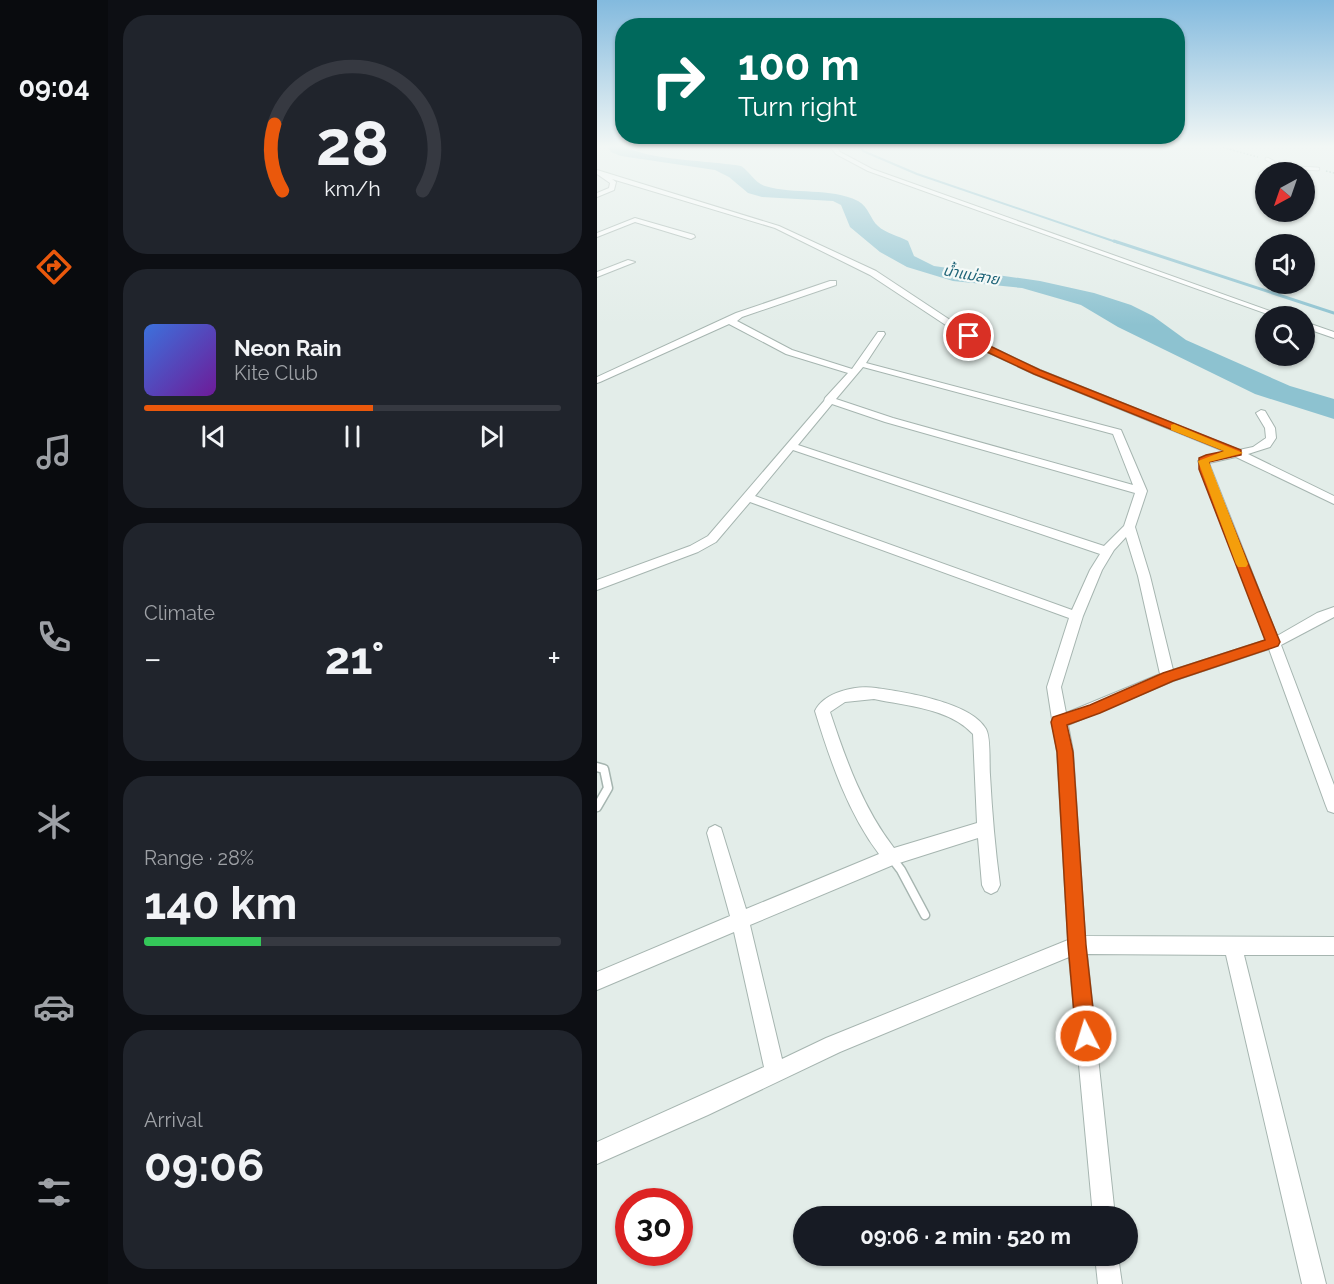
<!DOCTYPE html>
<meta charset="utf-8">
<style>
:root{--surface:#171b24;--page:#20242c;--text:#f1f3f6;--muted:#9ea1a6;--line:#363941;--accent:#ea580c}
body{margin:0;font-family:Raleway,"Noto Sans Thai",sans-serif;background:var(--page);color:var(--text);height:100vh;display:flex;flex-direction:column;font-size:22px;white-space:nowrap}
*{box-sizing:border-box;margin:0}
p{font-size:20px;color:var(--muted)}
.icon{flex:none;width:33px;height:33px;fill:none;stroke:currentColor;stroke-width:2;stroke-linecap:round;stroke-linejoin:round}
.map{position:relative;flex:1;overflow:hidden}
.drawer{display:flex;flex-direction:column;gap:15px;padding:15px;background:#0d0f14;width:489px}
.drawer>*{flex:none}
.banner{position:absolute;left:18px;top:18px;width:570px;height:126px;border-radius:24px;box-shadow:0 2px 4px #0004;background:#00695c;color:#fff;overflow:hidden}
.needle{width:39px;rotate:220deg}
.buttons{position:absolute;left:658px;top:162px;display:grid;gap:12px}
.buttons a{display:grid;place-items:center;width:60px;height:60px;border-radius:50%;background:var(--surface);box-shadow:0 2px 4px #0004;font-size:30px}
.speed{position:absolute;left:18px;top:1188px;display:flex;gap:12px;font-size:30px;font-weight:700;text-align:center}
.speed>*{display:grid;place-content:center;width:78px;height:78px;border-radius:50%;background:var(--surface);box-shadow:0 2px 4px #0004;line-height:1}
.speed .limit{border:9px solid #d22;background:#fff;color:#111}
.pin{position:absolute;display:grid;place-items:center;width:51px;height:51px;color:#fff;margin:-26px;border:3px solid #fff;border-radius:50%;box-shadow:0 2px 6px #0007}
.me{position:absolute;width:66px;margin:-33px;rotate:355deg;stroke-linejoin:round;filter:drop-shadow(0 0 4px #0008)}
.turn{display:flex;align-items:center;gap:21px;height:126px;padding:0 24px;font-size:27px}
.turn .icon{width:78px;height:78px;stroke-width:2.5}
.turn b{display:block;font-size:42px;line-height:51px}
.big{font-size:45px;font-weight:700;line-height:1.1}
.drawer .card{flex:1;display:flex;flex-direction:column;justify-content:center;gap:9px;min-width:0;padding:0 21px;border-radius:24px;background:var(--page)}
.drawer .dial{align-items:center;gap:0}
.dial svg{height:156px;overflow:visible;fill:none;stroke:var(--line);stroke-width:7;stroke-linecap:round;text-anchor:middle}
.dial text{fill:var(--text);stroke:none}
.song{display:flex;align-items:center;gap:18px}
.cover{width:72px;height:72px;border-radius:9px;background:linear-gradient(135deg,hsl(220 70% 55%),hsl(280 70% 35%))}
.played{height:6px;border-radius:3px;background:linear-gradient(90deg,var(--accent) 55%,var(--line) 55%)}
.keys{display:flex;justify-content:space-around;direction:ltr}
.heat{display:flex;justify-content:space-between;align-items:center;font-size:33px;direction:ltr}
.charge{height:9px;border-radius:4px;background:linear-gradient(90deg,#34c759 28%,var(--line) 0)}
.trip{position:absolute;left:196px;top:1206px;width:345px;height:60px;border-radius:30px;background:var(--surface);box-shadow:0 2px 4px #0004;font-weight:700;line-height:60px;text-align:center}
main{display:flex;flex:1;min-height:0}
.tabs{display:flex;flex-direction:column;width:108px;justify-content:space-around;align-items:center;background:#090b0e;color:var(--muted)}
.tabs .icon{width:42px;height:42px}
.tabs .selected{color:var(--accent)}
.tabs b{font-size:27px;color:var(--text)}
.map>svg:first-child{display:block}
.water{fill:#8dc2d0}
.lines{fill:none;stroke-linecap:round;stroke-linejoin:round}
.stream-far1{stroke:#8dc2d0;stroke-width:2}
.stream{stroke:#8dc2d0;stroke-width:3}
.lane-far1-casing{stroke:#a6b5b0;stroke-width:4.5}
.lane-casing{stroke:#a6b5b0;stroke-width:11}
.street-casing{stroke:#a6b5b0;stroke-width:2}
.path{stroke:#85afa4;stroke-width:1.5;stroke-dasharray:1.5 2;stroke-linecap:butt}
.lane-far1{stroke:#fff;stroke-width:3}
.lane{stroke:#fff;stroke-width:8}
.street{fill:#fff;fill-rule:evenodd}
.route{fill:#ea580c;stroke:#983908;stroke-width:1.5}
.slow{fill:#f59e0b}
.labels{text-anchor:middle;stroke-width:4.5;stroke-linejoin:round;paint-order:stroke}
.far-water-label{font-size:15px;font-style:italic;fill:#1f6478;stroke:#f4f9f7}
</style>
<main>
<nav class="tabs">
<b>09:04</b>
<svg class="icon selected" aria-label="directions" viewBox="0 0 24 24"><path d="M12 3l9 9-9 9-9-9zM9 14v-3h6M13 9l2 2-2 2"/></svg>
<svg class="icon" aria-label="music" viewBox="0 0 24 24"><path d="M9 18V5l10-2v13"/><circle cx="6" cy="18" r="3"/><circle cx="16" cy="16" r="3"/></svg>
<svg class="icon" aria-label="phone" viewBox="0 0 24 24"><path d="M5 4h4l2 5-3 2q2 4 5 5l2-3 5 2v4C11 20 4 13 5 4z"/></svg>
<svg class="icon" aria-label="climate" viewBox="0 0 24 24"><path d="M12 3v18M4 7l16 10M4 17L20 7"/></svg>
<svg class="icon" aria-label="car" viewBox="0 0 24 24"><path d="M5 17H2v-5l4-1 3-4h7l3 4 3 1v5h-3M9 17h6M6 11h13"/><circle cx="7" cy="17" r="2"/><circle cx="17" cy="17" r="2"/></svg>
<svg class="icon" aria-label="filters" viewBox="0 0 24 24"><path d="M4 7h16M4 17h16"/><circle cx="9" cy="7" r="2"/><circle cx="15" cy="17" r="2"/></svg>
</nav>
<section class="drawer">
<div class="card dial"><svg viewBox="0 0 100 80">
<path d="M14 69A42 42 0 1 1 86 69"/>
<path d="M14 69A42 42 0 0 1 10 35" stroke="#ea580c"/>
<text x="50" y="56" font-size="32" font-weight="700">28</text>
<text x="50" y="72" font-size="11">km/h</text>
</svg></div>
<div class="card">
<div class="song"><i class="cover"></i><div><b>Neon Rain</b><p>Kite Club</p></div></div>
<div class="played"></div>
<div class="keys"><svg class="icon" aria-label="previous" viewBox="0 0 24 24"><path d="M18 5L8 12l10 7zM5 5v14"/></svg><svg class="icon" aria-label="pause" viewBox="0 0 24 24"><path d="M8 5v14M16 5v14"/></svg><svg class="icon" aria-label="next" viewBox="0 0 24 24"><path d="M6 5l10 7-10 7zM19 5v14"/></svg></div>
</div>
<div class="card"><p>Climate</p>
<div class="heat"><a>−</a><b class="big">21°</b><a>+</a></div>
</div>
<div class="card"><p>Range · 28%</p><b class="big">140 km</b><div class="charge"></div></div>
<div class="card"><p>Arrival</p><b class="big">09:06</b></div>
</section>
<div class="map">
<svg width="737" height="1284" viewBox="0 0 737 1284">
<rect width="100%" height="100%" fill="#e3ede9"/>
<path class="water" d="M28 145C43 160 119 161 144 166 153 172 158 183 168 186 198 195 233 187 261 201 272 207 273 219 281 226 288 233 302 236 311 241L317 256 337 266 443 281 497 293 534 305 556 316 589 340 693 386 737 399V419L658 394 521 327 484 305 425 288 356 281 310 267 283 252 253 227 244 205 236 201 165 197 151 193 132 177 118 170 24 156 14 152 11 146Z"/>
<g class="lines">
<polyline class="stream-far1" points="262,145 266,151 320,174 522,243"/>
<polyline class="stream" points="517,241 737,313"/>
<g class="lane-far1-casing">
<g id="lane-far1">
<polyline points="670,159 676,162 676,167 721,169"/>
<polyline points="663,174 676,167"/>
</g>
</g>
<g class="lane-casing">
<g id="lane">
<polyline points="0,767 7,769 11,788 0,807"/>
<polyline points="294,857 304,870 328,915"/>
</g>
</g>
<g class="street-casing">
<g id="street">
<polygon points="232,145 238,145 243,152 275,169 687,316 676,316 271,171 239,154"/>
<path d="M0 170 182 226 279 271 394 347 443 370 642 450 656 447 669 438 668 428 659 413 664 410 668 411 678 428 679 438 673 447 651 454 737 496V504L639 457 612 463 680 636 720 613 737 607V617L684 645 737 785V813L731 811 729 806 672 649 576 681 471 725 476 751 488 936 737 937V955H647L729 1284H705L629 955 490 954 518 1216H496L472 957 243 1052 111 1115 0 1164V1142L167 1067 137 932 0 990V972L133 916 110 833 112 828 118 825 124 828 149 909 282 854C251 813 233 760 218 711 227 692 259 685 279 688 307 692 374 702 389 729 394 738 392 763 393 775 395 812 398 848 403 885L400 891 394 894 388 891 385 885 381 838 296 865 153 925 185 1059 229 1038 471 940 460 751 450 687 472 618 153 502 119 542 101 552 0 590V580L93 546 111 536 227 401 228 398 251 373 189 354 132 324 3 382 0 383V377L139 313 233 281H239V285L145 317 140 321 195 350 255 369 281 332H287L288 334 269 363 524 430 550 491 538 527 553 576 576 670 669 640 601 461 610 456 629 452 437 374 388 351 273 275 178 228 15 179 19 182 17 190 0 197V193L12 188 13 183 0 174ZM266 367 516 434 536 485 296 418 239 399ZM235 404 288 422 538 493 527 526 507 546 201 445ZM196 450 503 554 493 570 475 610 158 496ZM529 537 541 576 563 674 469 713 464 687 486 616 505 570 517 550ZM277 699C309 706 352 708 376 734L380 823 297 848C266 808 249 760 233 712L248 702Z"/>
<polygon points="38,218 97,235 98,237 94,239 38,222 0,237 0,233"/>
<polygon points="31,260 38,262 0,277 0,272"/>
<polygon points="708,322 737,332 737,338 708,328"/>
<polygon points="498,1256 521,1256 525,1284 501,1284"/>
</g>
</g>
<g class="path">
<polyline points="616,145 661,157"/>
<polyline points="729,171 737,173"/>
</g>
<use href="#lane-far1" class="lane-far1"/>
<use href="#lane" class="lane"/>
<use href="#street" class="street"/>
</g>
<linearGradient id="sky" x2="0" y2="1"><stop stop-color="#83bade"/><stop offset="0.45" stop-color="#f2f7f5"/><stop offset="1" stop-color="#f2f7f5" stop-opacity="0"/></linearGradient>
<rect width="737" height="325" fill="url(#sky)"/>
<polygon class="route" points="369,334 375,334 395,347 443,370 644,450 644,455 612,462 613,469 683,642 681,646 576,681 503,713 470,725 476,752 489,945 499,1036 496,1043 489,1046 482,1043 479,1036 471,945 460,752 454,722 456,717 493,705 566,673 668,640 602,469 602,458 609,455 628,451 437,374 388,351 369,338"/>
<polygon class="slow" points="577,424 646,453 612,462 651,564 649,567 641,567 639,564 601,461 627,451 574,430 574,425"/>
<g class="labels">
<g class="far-water-label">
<text transform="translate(374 275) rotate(10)" y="5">น้ำแม่สาย</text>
</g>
</g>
</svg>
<div class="buttons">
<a><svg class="needle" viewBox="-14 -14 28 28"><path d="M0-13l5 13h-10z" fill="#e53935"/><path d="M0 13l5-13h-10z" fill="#9ea1a6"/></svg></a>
<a><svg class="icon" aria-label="sound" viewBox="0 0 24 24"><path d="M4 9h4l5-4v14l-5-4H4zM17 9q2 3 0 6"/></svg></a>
<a><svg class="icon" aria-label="search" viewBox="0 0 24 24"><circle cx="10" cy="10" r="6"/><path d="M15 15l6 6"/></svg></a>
</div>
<div class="speed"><div class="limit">30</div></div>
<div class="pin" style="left:372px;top:336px;background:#d93025"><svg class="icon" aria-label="arrive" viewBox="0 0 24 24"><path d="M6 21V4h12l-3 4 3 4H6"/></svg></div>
<svg class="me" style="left:489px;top:1036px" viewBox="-20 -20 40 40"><circle r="17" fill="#ea580c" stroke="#fff" stroke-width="3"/><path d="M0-11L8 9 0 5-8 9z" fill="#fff"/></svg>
<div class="trip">09:06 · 2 min · 520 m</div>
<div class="banner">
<div class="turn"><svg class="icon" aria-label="right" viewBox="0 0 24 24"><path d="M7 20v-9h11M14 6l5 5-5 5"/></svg><div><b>100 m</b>Turn right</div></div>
</div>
</div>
</main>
